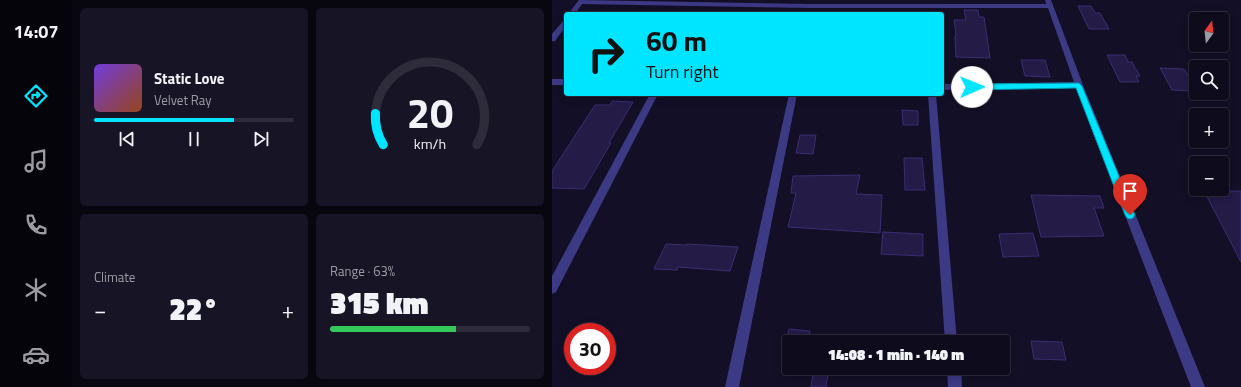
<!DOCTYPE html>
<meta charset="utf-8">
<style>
:root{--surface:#0e0b1c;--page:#171425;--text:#f1f3f6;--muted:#9b9ba3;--line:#2e2b3b;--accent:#00e5ff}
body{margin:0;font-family:"Titillium Web",sans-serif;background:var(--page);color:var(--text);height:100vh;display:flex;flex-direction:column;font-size:15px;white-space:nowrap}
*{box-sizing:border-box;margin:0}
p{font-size:13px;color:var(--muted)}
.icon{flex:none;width:22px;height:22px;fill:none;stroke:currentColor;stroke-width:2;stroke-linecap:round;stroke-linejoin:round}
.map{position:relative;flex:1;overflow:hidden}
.side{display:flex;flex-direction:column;gap:8px;padding:8px;background:#08060f;width:480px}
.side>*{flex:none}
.guide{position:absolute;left:12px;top:12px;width:380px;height:84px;border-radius:4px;box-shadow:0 2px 10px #0003,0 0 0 1px var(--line);background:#00e5ff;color:#111;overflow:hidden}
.needle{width:26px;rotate:15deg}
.tools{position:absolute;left:637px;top:12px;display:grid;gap:8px}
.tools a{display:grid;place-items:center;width:40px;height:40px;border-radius:4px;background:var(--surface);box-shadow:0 2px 10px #0003,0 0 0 1px var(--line);font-size:20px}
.speed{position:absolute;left:12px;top:323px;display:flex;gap:8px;font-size:20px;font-weight:700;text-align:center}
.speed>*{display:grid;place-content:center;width:52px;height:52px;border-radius:50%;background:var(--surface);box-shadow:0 2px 10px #0003,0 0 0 1px var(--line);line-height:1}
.speed .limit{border:6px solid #d22;background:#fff;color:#111}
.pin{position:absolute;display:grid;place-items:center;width:34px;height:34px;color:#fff;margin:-41px -17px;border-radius:50% 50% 50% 0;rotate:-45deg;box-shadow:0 0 4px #0007}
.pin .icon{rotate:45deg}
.me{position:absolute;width:44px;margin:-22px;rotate:89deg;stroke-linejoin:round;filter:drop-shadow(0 0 3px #0008)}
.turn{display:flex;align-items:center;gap:14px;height:84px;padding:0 16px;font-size:18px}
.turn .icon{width:52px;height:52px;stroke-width:2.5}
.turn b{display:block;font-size:28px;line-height:34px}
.big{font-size:30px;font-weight:800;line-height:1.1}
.side .widget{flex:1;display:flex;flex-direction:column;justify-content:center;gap:6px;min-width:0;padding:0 14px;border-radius:6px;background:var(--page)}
.side .dial{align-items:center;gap:0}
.dial svg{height:104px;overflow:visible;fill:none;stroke:var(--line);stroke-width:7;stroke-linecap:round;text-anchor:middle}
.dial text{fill:var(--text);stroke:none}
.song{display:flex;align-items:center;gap:12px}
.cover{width:48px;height:48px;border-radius:6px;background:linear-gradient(135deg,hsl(260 70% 55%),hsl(20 70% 35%))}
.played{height:4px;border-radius:2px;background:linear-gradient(90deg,var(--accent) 70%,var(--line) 70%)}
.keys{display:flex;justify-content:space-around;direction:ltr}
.heat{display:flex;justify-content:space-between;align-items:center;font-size:22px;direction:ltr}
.charge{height:6px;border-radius:3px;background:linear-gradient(90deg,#34c759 63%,var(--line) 0)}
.side .tiles{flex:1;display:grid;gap:8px;grid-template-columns:repeat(2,1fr)}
.trip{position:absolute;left:230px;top:335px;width:228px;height:40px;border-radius:4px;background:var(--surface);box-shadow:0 2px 10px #0003,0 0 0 1px var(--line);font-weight:800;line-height:40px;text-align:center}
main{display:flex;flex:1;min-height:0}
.dock{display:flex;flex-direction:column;width:72px;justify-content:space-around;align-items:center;background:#06040b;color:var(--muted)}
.dock .icon{width:28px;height:28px}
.dock .active{color:var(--accent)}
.dock b{font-size:18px;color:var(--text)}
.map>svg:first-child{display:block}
.building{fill:#241b47;stroke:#3b2d73}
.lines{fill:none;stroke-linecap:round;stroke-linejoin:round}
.minor{fill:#3d3a85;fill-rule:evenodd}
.route{fill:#00e5ff;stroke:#0095a6}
</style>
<main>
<nav class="dock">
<b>14:07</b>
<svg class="icon active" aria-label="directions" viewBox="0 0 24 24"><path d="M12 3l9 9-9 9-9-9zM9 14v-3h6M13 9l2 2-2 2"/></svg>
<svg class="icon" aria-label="music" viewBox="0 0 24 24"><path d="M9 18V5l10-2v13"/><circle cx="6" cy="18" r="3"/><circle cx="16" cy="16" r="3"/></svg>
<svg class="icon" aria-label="phone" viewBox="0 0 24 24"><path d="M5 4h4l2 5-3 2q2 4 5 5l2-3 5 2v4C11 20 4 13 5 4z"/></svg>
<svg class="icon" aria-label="climate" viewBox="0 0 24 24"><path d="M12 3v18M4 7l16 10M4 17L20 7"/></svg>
<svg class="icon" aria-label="car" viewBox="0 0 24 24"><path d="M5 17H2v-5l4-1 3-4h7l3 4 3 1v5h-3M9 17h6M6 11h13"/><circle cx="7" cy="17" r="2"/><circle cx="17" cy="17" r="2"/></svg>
</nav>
<section class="side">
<div class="tiles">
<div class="widget">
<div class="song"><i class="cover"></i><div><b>Static Love</b><p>Velvet Ray</p></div></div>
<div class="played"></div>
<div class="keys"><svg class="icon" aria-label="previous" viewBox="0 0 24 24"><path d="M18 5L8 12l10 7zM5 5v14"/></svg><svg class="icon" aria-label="pause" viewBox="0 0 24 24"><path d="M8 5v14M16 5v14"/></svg><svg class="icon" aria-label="next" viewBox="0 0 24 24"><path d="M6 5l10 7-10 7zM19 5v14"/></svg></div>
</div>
<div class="widget dial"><svg viewBox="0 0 100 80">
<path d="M14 69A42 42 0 1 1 86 69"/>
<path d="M14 69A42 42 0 0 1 8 45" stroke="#00e5ff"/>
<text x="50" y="56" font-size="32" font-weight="700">20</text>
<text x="50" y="72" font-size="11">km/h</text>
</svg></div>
<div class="widget"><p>Climate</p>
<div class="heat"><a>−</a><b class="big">22°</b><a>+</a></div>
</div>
<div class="widget"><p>Range · 63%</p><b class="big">315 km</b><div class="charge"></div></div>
</div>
</section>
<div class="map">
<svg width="689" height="387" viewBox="0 0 689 387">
<rect width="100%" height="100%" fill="#130f26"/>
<g class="building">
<polygon points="526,6 539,6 543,13 548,13 557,29 537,29"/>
<polygon points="412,10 426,10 427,17 432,17 438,58 404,57 403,36 404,36 402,20 414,20"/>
<polygon points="555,55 573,55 576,62 580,62 588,76 584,76 587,82 568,82"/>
<polygon points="469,60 493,60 498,77 473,76"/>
<polygon points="608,68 632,69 643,86 637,86 640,91 620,90"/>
<polygon points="60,101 81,102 57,143 59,143 32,189 0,188 0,171 43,105 58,105"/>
<polygon points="350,110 366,111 366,125 351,125"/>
<polygon points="248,135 264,135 261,154 244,153"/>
<polygon points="352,158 370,158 373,190 353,190"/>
<polygon points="308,175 304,194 330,195 328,233 236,227 244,193 239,193 241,176"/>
<polygon points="652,191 689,191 689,262"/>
<polygon points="479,195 548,196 552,208 542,208 552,236 489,237"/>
<polygon points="331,232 371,234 371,256 329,254"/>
<polygon points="481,233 487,256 451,257 447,234"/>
<polygon points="114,244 135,245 135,244 186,247 178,271 126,267 125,270 102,269"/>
<polygon points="237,329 258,331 256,342 234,342"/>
<polygon points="479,341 510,342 514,360 482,359"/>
<polygon points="262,368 277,368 274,387 259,387"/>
</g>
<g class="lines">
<g class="minor">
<polygon points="27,0 259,4 494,4 493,0 499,0 531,85 653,387 639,387 524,88 390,90 390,84 522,82 496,8 259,8 30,4 23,14 16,14"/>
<polygon points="14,19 14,26 3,41 0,41 0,34 12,20"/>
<rect x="0" y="79" width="14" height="6"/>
<polygon points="98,94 106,94 4,292 0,294 0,276"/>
<polygon points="237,94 245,94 187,387 173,387"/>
<polygon points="376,94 384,94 405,342 393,342"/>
<polygon points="395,368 409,368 410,387 396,387"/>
</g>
</g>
<polygon class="route" points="527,83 530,86 583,215 581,218 578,219 575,218 573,215 524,88 420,90 417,87 420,84"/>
</svg>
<div class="tools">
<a><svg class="needle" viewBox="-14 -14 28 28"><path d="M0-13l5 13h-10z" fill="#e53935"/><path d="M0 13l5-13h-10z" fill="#9b9ba3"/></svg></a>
<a><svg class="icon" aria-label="search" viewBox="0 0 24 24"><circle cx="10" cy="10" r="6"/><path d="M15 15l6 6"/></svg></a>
<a>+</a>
<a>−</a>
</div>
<div class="speed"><div class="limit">30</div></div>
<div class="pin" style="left:578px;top:215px;background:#d93025"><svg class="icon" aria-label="arrive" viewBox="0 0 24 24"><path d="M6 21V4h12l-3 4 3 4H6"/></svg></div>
<svg class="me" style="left:420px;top:87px" viewBox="-20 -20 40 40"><circle r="19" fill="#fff"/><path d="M0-13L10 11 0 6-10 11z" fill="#00e5ff"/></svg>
<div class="trip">14:08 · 1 min · 140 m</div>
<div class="guide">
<div class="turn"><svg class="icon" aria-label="right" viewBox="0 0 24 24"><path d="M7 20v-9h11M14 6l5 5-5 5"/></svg><div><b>60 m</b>Turn right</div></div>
</div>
</div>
</main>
